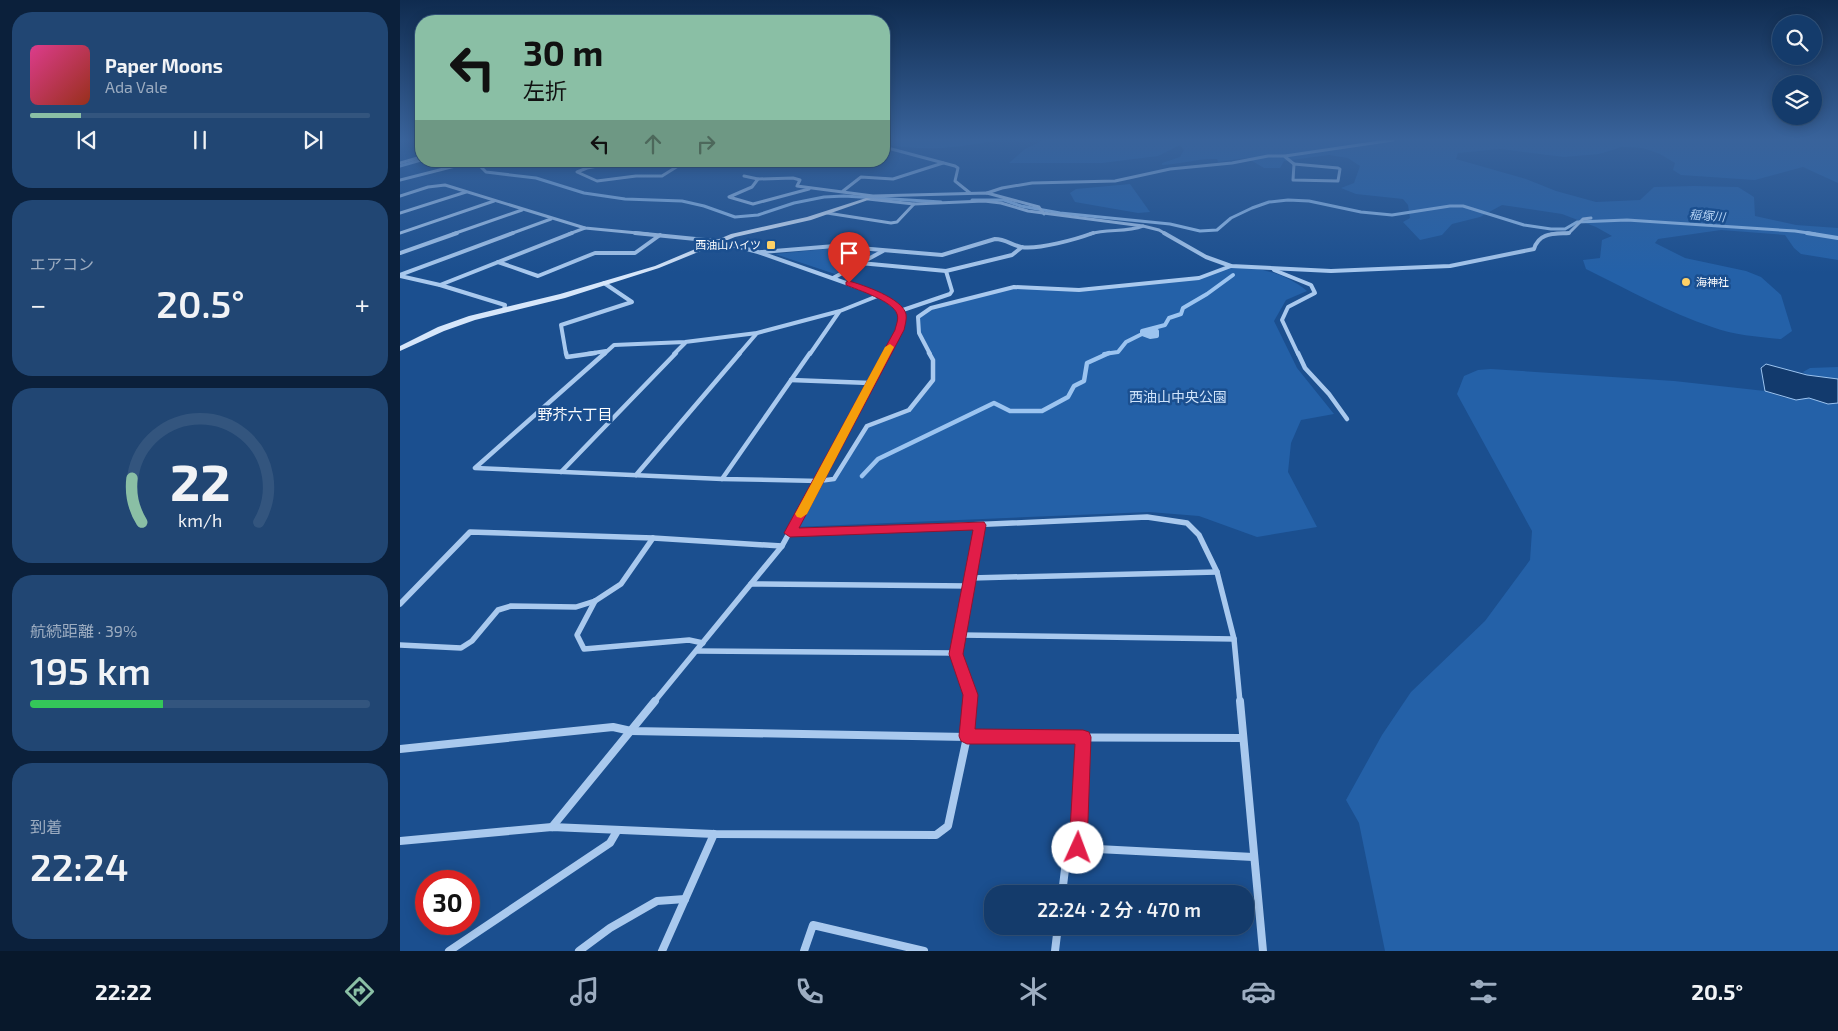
<!DOCTYPE html>
<html lang="ja">
<meta charset="utf-8">
<style>
:root{--surface:#143b6b;--page:#214673;--text:#f1f3f6;--muted:#9dadc1;--line:#33557e;--accent:#8abfa5}
body{margin:0;font-family:"Exo 2","Noto Sans JP",sans-serif;background:var(--page);color:var(--text);height:100vh;display:flex;flex-direction:column;font-size:19px;white-space:nowrap}
*{box-sizing:border-box;margin:0}
p{font-size:16px;color:var(--muted)}
.icon{flex:none;width:28px;height:28px;fill:none;stroke:currentColor;stroke-width:2;stroke-linecap:round;stroke-linejoin:round}
.map{position:relative;flex:1;overflow:hidden}
.panel{display:flex;flex-direction:column;gap:12px;padding:12px;background:#0b203b;width:400px}
.panel>*{flex:none}
.guide{position:absolute;left:15px;top:15px;width:475px;height:152px;border-radius:20px;box-shadow:0 2px 12px #0003,0 0 0 1px var(--line);background:#8abfa5;color:#111;overflow:hidden}
.fabs{position:absolute;left:1372px;top:15px;display:grid;gap:10px}
.fabs a{display:grid;place-items:center;width:50px;height:50px;border-radius:50%;background:var(--surface);box-shadow:0 2px 12px #0003,0 0 0 1px var(--line);font-size:25px}
.speed{position:absolute;left:15px;top:870px;display:flex;gap:10px;font-size:25px;font-weight:700;text-align:center}
.speed>*{display:grid;place-content:center;width:65px;height:65px;border-radius:50%;background:var(--surface);box-shadow:0 2px 12px #0003,0 0 0 1px var(--line);line-height:1}
.speed .limit{border:8px solid #d22;background:#fff;color:#111}
.pin{position:absolute;display:grid;place-items:center;width:42px;height:42px;color:#fff;margin:-51px -21px;border-radius:50% 50% 50% 0;rotate:-45deg;box-shadow:0 0 5px #0007}
.pin .icon{rotate:45deg}
.me{position:absolute;width:55px;margin:-28px;rotate:2deg;stroke-linejoin:round;filter:drop-shadow(0 0 4px #0008)}
.turn{display:flex;align-items:center;gap:18px;height:105px;padding:0 25px;font-size:22px}
.turn .icon{width:65px;height:65px;stroke-width:2.5}
.turn b{display:block;font-size:35px;line-height:42px}
.lanes{display:flex;align-items:center;height:48px;padding:0 25px;background:#0003;justify-content:center;gap:25px;direction:ltr}
.lanes .off{opacity:.35}
.big{font-size:38px;font-weight:600;line-height:1.1}
.panel .card{flex:1;display:flex;flex-direction:column;justify-content:center;gap:8px;min-width:0;padding:0 18px;border-radius:20px;background:var(--page)}
.panel .dial{align-items:center;gap:0}
.dial svg{height:130px;overflow:visible;fill:none;stroke:var(--line);stroke-width:7;stroke-linecap:round;text-anchor:middle}
.dial text{fill:var(--text);stroke:none}
.song{display:flex;align-items:center;gap:15px}
.cover{width:60px;height:60px;border-radius:8px;background:linear-gradient(135deg,hsl(330 70% 55%),hsl(10 70% 35%))}
.played{height:5px;border-radius:2px;background:linear-gradient(90deg,var(--accent) 15%,var(--line) 15%)}
.keys{display:flex;justify-content:space-around;direction:ltr}
.heat{display:flex;justify-content:space-between;align-items:center;font-size:28px;direction:ltr}
.charge{height:8px;border-radius:4px;background:linear-gradient(90deg,#34c759 39%,var(--line) 0)}
.trip{position:absolute;left:584px;top:885px;width:270px;height:50px;border-radius:20px;background:var(--surface);box-shadow:0 2px 12px #0003,0 0 0 1px var(--line);font-weight:600;line-height:50px;text-align:center}
.tab-bar{display:flex;height:80px;justify-content:space-around;align-items:center;background:#08182b;color:var(--muted)}
.tab-bar .icon{width:35px;height:35px}
.tab-bar .current{color:var(--accent)}
.tab-bar b{font-size:22px;color:var(--text)}
main{display:flex;flex:1;min-height:0}
.map>svg:first-child{display:block}
.green{fill:#2461a8}
.water{fill:#123a6d;stroke:#9cc4f0}
.lines{fill:none;stroke-linecap:round;stroke-linejoin:round}
.stream-far2{stroke:#9cc4f0;stroke-width:3}
.stream-far1{stroke:#9cc4f0;stroke-width:4}
.stream{stroke:#9cc4f0;stroke-width:4.5}
.street-far4{stroke:#a9c9ee;stroke-width:3}
.street-far3{stroke:#a9c9ee;stroke-width:4}
.street-far2{stroke:#a9c9ee;stroke-width:4.5}
.street-far1{stroke:#a9c9ee;stroke-width:5.5}
.street{stroke:#a9c9ee;stroke-width:8}
.secondary{fill:#d6e6fa;fill-rule:evenodd}
.route{fill:#e11d48;stroke:#92132f}
.slow{fill:#f59e0b}
.poi-dot{fill:#ffd166;stroke:#1b4f8f;stroke-width:2}
.labels{text-anchor:middle;stroke-width:5;stroke-linejoin:round;paint-order:stroke}
.far-poi-label{font-size:11px;fill:#fff;stroke:#1b4f8f;text-anchor:end}
.far-water-label{font-size:12px;font-style:italic;fill:#b5d3f5;stroke:#1b4f8f}
.park-label{font-size:14px;fill:#cfe3fa;stroke:#1b4f8f}
.neighbourhood-label{font-size:15px;fill:#fff;stroke:#1b4f8f}
</style>
<main>
<section class="panel">
<div class="card">
<div class="song"><i class="cover"></i><div><b>Paper Moons</b><p>Ada Vale</p></div></div>
<div class="played"></div>
<div class="keys"><svg class="icon" aria-label="previous" viewBox="0 0 24 24"><path d="M18 5L8 12l10 7zM5 5v14"/></svg><svg class="icon" aria-label="pause" viewBox="0 0 24 24"><path d="M8 5v14M16 5v14"/></svg><svg class="icon" aria-label="next" viewBox="0 0 24 24"><path d="M6 5l10 7-10 7zM19 5v14"/></svg></div>
</div>
<div class="card"><p>エアコン</p>
<div class="heat"><a>−</a><b class="big">20.5°</b><a>+</a></div>
</div>
<div class="card dial"><svg viewBox="0 0 100 80">
<path d="M14 69A42 42 0 1 1 86 69"/>
<path d="M14 69A42 42 0 0 1 8 42" stroke="#8abfa5"/>
<text x="50" y="56" font-size="32" font-weight="700">22</text>
<text x="50" y="72" font-size="11">km/h</text>
</svg></div>
<div class="card"><p>航続距離 · 39%</p><b class="big">195 km</b><div class="charge"></div></div>
<div class="card"><p>到着</p><b class="big">22:24</b></div>
</section>
<div class="map">
<svg width="1438" height="951" viewBox="0 0 1438 951">
<rect width="100%" height="100%" fill="#1b4f8f"/>
<g class="green">
<path d="M484 140H598C557 148 525 152 484 144Z"/>
<path d="M644 140H1438V183L1403 167 1355 180 1281 175 1273 170 1275 163 1260 154 1243 148 1222 147 1199 154 1164 157 1100 149 1058 153 1056 159 1126 179 1156 191 1196 202 1240 200 1254 187 1294 186 1338 187 1354 197 1355 216 1396 225 1438 228V260L1401 254 1394 248 1385 235 1321 230 1258 239 1255 243 1285 258 1346 271 1361 277 1381 295 1392 331 1381 339C1358 337 1334 335 1312 327 1269 313 1227 289 1186 269L1183 260 1200 258 1202 240 1212 236 1196 227 1162 214 1102 205 1080 217 1052 224 1042 235 1020 240 1003 222 1010 218 1008 205 1003 199 956 194 941 188 954 183 960 166 948 158 929 155 884 161 880 168H864L847 158 818 162 817 159C799 158 781 164 762 165V163L780 157 784 150 780 145 758 156 702 163H609L625 149Z"/>
<polygon points="730,184 750,212 738,213 675,202 670,193 676,189"/>
<polygon points="436,248 476,253 435,274 375,254"/>
<path d="M831 266C858 267 885 273 907 291L886 300 874 321 897 368 934 414 901 420 891 443 888 472 917 527 857 537 799 516 749 512 394 527 419 481 434 479 467 426 509 410 533 380V360L519 333 518 317 531 308 614 287 679 290 799 278Z"/>
<polygon points="1438,367 1438,379 1407,375 1403,372 1410,368"/>
<polygon points="1091,369 1274,381 1365,391 1385,398 1409,398 1428,404 1438,403 1438,951 985,951 959,823 946,800 982,735 1011,692 1085,621 1130,560 1132,531 1057,394 1064,376 1078,370"/>
</g>
<polygon class="water" points="1366,364 1407,375 1438,379 1438,403 1428,404 1409,398 1396,400 1365,391 1361,368"/>
<g class="lines">
<g class="stream-far2">
<polyline points="75,161 86,172 136,178 184,193 225,199 282,201 304,206 335,217 358,215 394,203 424,197 444,196 541,202"/>
<polyline points="0,166 21,160"/>
<polyline points="572,200 604,200 621,206 660,213 770,224 800,231 817,230 831,218 852,208 869,202 888,200 909,201 961,212 992,215 1050,206 1063,206 1124,225 1151,229 1165,229 1177,222 1227,220 1395,231 1415,234"/>
</g>
<g class="stream-far1">
<polyline points="1407,233 1438,238"/>
<polyline points="744,332 744,334 750,336 756,334 754,331 750,330 746,333 751,335 755,333 751,331 747,333 751,332"/>
<polyline points="742,334 750,337 757,336 757,331 751,329"/>
<polyline points="704,354 718,352 726,342 742,334 742,331 765,325 769,318 781,314 783,308 807,294 833,275"/>
</g>
<polyline class="stream" points="462,476 478,459 594,403 610,411 642,411 668,397 674,386 684,381 687,363 709,353"/>
<g class="street-far4">
<polyline points="484,147 555,166 558,168 555,181 570,193"/>
<polyline points="885,156 993,140"/>
<polyline points="167,161 284,162"/>
<polyline points="218,162 187,168 177,172 197,181 236,176 262,176 286,161"/>
<polyline points="0,163 21,157"/>
<polygon points="894,164 938,168 940,169 938,181 893,180"/>
<polyline points="344,176 358,179 352,187 329,197 353,204 409,189"/>
<polyline points="358,179 393,178 400,180 397,186 473,196 587,193 639,207 644,214"/>
<polyline points="0,180 63,164"/>
<polyline points="443,191 461,177 493,179 543,163"/>
<polyline points="587,193 602,188 632,183 715,181 770,169 832,163 868,156 884,156 894,164"/>
<polyline points="0,196 28,187 45,185 185,228 248,234"/>
<polyline points="468,199 514,204 584,201 601,203 628,211 743,226 759,230 766,234"/>
<polyline points="0,213 66,192"/>
<polyline points="427,213 491,223 497,222 514,204"/>
<polyline points="0,233 94,201"/>
<polyline points="53,234 122,210"/>
<polyline points="110,234 151,219"/>
<polyline points="169,234 185,228"/>
<path d="M690 234C707 228 726 233 743 226"/>
<polyline points="1151,234 1169,233 1183,219 1191,218"/>
</g>
<g class="street-far3">
<polyline points="235,233 316,241 358,252 480,295 500,311 502,317 499,330 486,354"/>
<path d="M764 233 806 257 831 266 931 271 1050 266 1134 249C1139 232 1154 234 1169 233"/>
<path d="M361 252 435 246 542 255 595 239C605 239 612 245 621 247 638 250 677 239 693 233"/>
<polyline points="0,253 57,233"/>
<polyline points="98,262 138,276 195,253 235,253 260,235"/>
<polyline points="460,263 546,271 612,255 622,247"/>
<polyline points="874,270 911,285 915,293 888,307 882,320 898,354"/>
<polyline points="0,275 113,233"/>
<polyline points="0,276 40,285 105,305 104,310"/>
<polyline points="433,278 483,251"/>
<polyline points="40,285 172,233"/>
<polyline points="500,311 550,294 552,291 546,271"/>
<polyline points="166,354 161,325 232,302 204,283"/>
<polyline points="187,354 206,351"/>
<polyline points="204,354 214,345 285,342 357,333 440,311 480,295"/>
<polyline points="274,354 285,343"/>
<polyline points="339,354 357,333"/>
<polyline points="410,354 439,312"/>
<polyline points="530,354 519,333 518,317 531,308 614,287 679,290 799,278 831,266"/>
</g>
<g class="street-far2">
<polyline points="166,353 167,357 195,353"/>
<polyline points="205,353 75,468 322,479 419,481 434,479 467,426 509,410 533,380 533,360 529,353"/>
<polyline points="898,353 905,368 929,394 947,419"/>
<polyline points="391,380 470,383"/>
<polyline points="161,472 276,353"/>
<polyline points="236,475 340,353"/>
<polyline points="322,479 410,353"/>
<polyline points="403,507 487,353"/>
</g>
<g class="street-far1">
<polyline points="391,533 747,517 787,523 799,535 817,572 834,639 840,702"/>
<polyline points="571,578 817,572"/>
<polyline points="351,584 569,586"/>
<polyline points="195,601 177,635 184,649 289,640 303,643"/>
<polyline points="0,604 70,532 253,538 382,546"/>
<polyline points="559,635 834,639"/>
<polyline points="0,645 61,648 72,641 98,610 111,606 176,607 195,601 221,584 253,538"/>
<polyline points="297,651 556,653"/>
<polyline points="254,702 382,546 404,506"/>
<polyline points="569,702 570,695 556,653 580,525"/>
</g>
<g class="street">
<polyline points="840,701 863,951"/>
<polyline points="0,749 213,727 231,731 567,737 842,738"/>
<polyline points="152,827 255,701"/>
<polyline points="0,841 152,827 314,834 536,835 548,826 567,737 570,701"/>
<polyline points="678,848 683,737"/>
<polyline points="662,894 666,861 678,848 853,857"/>
<polyline points="49,951 210,843 217,831"/>
<polyline points="179,951 210,928 257,901 285,899"/>
<polyline points="262,951 314,834"/>
<polyline points="404,951 413,925 524,951"/>
<polyline points="655,951 658,926"/>
</g>
<polygon class="secondary" points="466,198 471,199 411,220 335,237 259,268 165,298 75,320 44,331 0,351 0,346 38,327 69,316 160,294 255,266 331,234 407,217"/>
</g>
<linearGradient id="sky" x2="0" y2="1"><stop stop-color="#0f2b4f"/><stop offset="0.51" stop-color="#39639b"/><stop offset="1" stop-color="#39639b" stop-opacity="0"/></linearGradient>
<rect width="1438" height="273" fill="url(#sky)"/>
<path class="route" d="M449 281C463 285 502 298 506 314 507 319 505 325 504 330L399 528 584 522 586 525 563 654 578 695 575 729 683 730 689 732 691 737 687 848 684 854 678 857 672 854 669 848 675 744H567L561 741 559 736 563 695 549 654 573 530 390 537 384 533 495 330C496 325 499 319 497 314 493 301 458 290 446 285V282Z"/>
<polygon class="slow" points="490,344 494,347 407,514 401,518 397,517 395,514 485,347"/>
<g class="poi-dot">
<rect x="366" y="240" width="10" height="10" rx="2.5"/>
<circle cx="1286" cy="282" r="5"/>
</g>
<g class="labels">
<g class="far-poi-label">
<text x="361" y="249">西油山ハイツ</text>
<text x="1296" y="286" text-anchor="start">海神社</text>
</g>
<g class="far-water-label">
<text transform="translate(1307 216) rotate(5)" y="4">稲塚川</text>
</g>
<g class="park-label">
<text x="778" y="402">西油山中央公園</text>
</g>
<g class="neighbourhood-label">
<text x="175" y="420">野芥六丁目</text>
</g>
</g>
</svg>
<div class="fabs">
<a><svg class="icon" aria-label="search" viewBox="0 0 24 24"><circle cx="10" cy="10" r="6"/><path d="M15 15l6 6"/></svg></a>
<a><svg class="icon" aria-label="layers" viewBox="0 0 24 24"><path d="M12 4l9 5-9 5-9-5zM3 14l9 5 9-5"/></svg></a>
</div>
<div class="speed"><div class="limit">30</div></div>
<div class="pin" style="left:449px;top:283px;background:#d93025"><svg class="icon" aria-label="arrive" viewBox="0 0 24 24"><path d="M6 21V4h12l-3 4 3 4H6"/></svg></div>
<svg class="me" style="left:678px;top:848px" viewBox="-20 -20 40 40"><circle r="19" fill="#fff"/><path d="M0-13L10 11 0 6-10 11z" fill="#e11d48"/></svg>
<div class="trip">22:24 · 2 分 · 470 m</div>
<div class="guide">
<div class="turn"><svg class="icon" aria-label="left" viewBox="0 0 24 24"><path d="M17 20v-9H6M10 6l-5 5 5 5"/></svg><div><b>30 m</b>左折</div></div>
<div class="lanes"><svg class="icon" aria-label="left" viewBox="0 0 24 24"><path d="M17 20v-9H6M10 6l-5 5 5 5"/></svg><svg class="icon off" aria-label="ahead" viewBox="0 0 24 24"><path d="M12 20V5M6 11l6-6 6 6"/></svg><svg class="icon off" aria-label="right" viewBox="0 0 24 24"><path d="M7 20v-9h11M14 6l5 5-5 5"/></svg></div>
</div>
</div>
</main>
<nav class="tab-bar">
<b>22:22</b>
<svg class="icon current" aria-label="directions" viewBox="0 0 24 24"><path d="M12 3l9 9-9 9-9-9zM9 14v-3h6M13 9l2 2-2 2"/></svg>
<svg class="icon" aria-label="music" viewBox="0 0 24 24"><path d="M9 18V5l10-2v13"/><circle cx="6" cy="18" r="3"/><circle cx="16" cy="16" r="3"/></svg>
<svg class="icon" aria-label="phone" viewBox="0 0 24 24"><path d="M5 4h4l2 5-3 2q2 4 5 5l2-3 5 2v4C11 20 4 13 5 4z"/></svg>
<svg class="icon" aria-label="climate" viewBox="0 0 24 24"><path d="M12 3v18M4 7l16 10M4 17L20 7"/></svg>
<svg class="icon" aria-label="car" viewBox="0 0 24 24"><path d="M5 17H2v-5l4-1 3-4h7l3 4 3 1v5h-3M9 17h6M6 11h13"/><circle cx="7" cy="17" r="2"/><circle cx="17" cy="17" r="2"/></svg>
<svg class="icon" aria-label="filters" viewBox="0 0 24 24"><path d="M4 7h16M4 17h16"/><circle cx="9" cy="7" r="2"/><circle cx="15" cy="17" r="2"/></svg>
<b>20.5°</b>
</nav>
